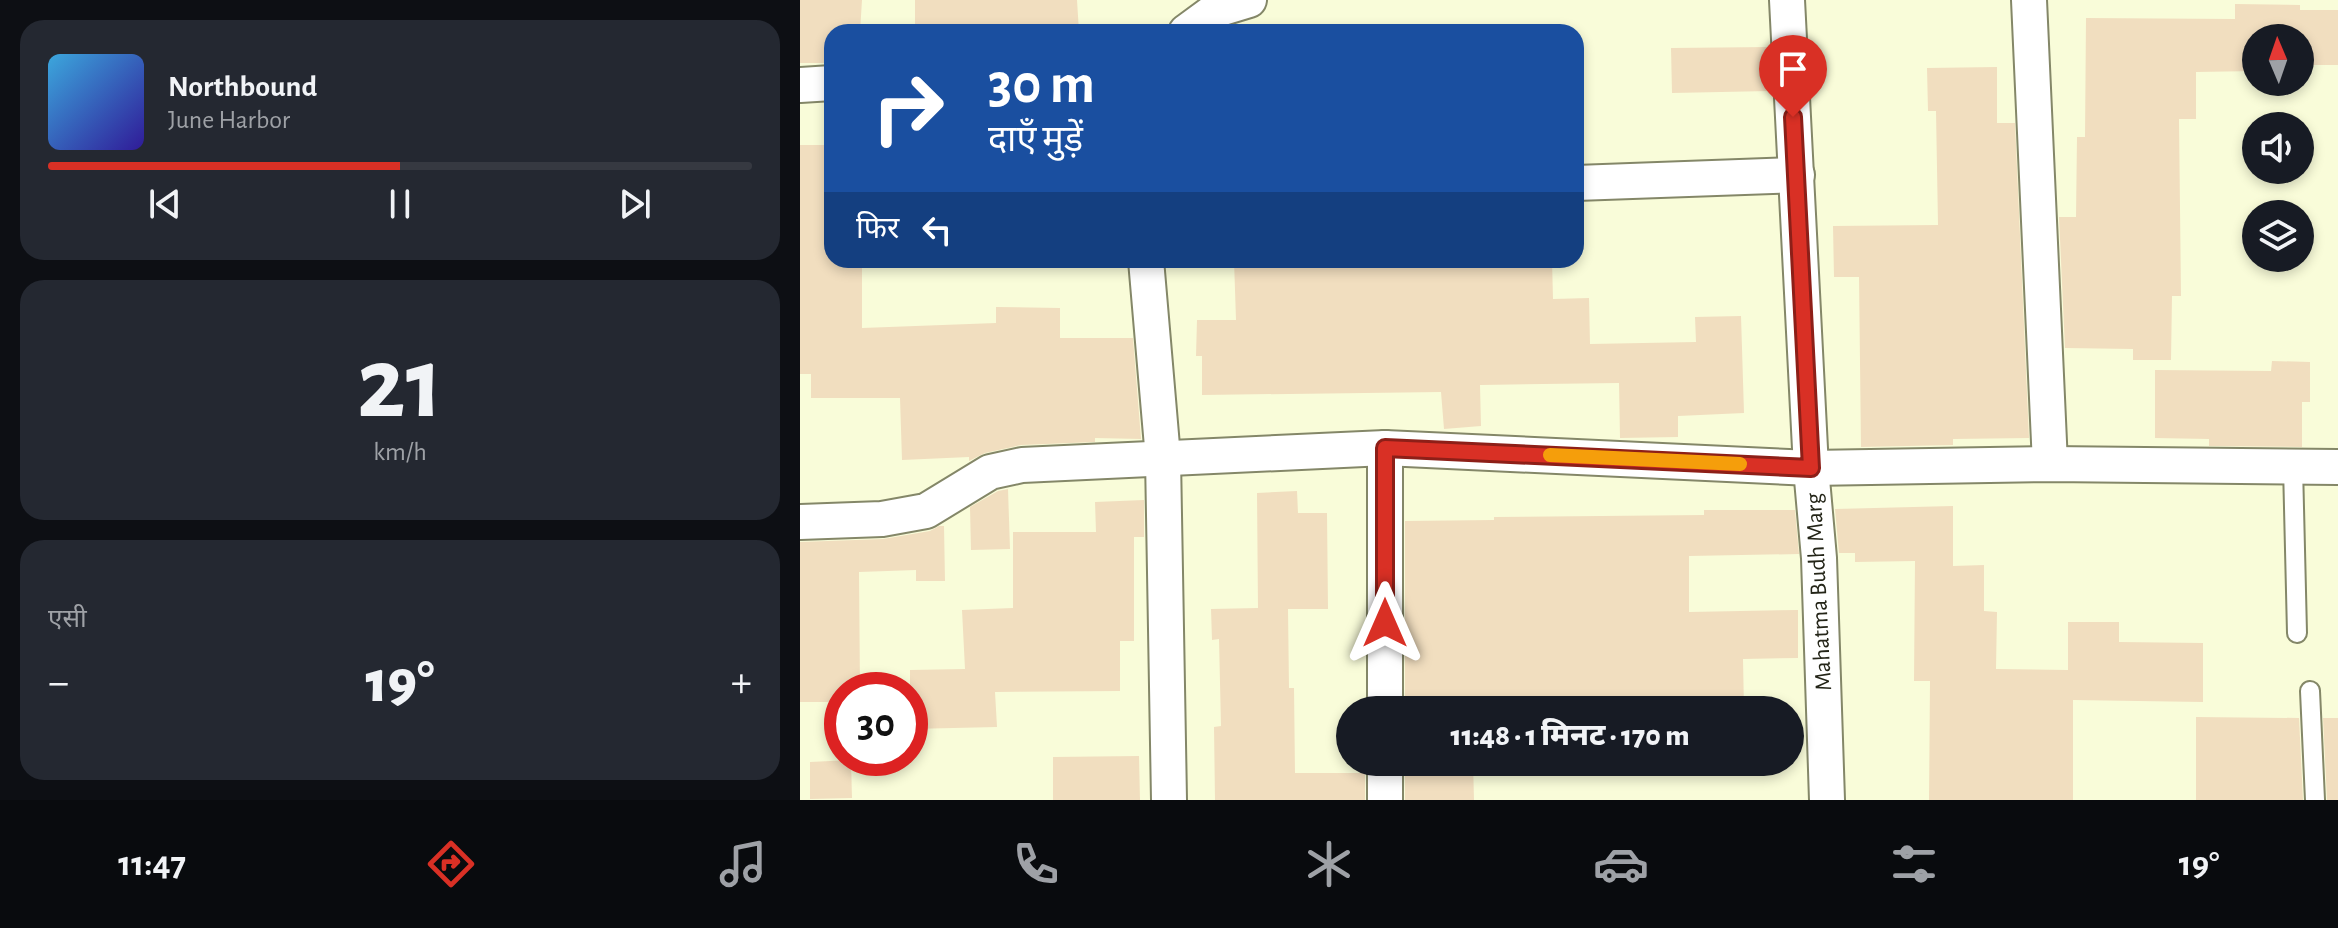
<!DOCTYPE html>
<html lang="hi">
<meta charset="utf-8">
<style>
:root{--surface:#171b24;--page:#242831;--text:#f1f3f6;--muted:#9ea1a6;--line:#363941;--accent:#d93025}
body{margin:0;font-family:"Alegreya Sans","Noto Sans Devanagari",sans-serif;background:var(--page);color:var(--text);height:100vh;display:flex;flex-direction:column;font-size:30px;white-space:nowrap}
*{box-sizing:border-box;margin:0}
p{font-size:26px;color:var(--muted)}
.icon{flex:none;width:44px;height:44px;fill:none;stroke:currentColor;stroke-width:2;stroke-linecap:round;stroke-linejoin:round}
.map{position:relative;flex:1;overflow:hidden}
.drawer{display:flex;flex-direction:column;gap:20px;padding:20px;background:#0d0f14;width:800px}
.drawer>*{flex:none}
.banner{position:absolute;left:24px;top:24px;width:760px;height:244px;border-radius:24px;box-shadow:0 4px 12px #0003;background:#1a4fa0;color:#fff;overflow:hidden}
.needle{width:52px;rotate:358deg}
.buttons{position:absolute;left:1442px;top:24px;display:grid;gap:16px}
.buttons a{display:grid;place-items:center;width:72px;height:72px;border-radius:50%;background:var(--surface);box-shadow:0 4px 12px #0003;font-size:40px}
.speed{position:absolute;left:24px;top:672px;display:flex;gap:16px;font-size:40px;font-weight:700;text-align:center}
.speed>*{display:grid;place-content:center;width:104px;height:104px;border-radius:50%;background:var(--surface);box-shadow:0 4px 12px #0003;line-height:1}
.speed .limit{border:12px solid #d22;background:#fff;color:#111}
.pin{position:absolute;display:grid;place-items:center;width:68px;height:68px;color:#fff;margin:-82px -34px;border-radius:50% 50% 50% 0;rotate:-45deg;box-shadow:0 0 8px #0007}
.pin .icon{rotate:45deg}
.me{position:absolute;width:88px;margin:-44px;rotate:0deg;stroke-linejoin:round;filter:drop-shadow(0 0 6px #0008)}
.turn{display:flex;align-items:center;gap:28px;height:168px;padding:0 32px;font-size:36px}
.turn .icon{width:104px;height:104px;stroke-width:2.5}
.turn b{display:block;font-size:56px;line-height:68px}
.then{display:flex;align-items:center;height:76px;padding:0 32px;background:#0003;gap:16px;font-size:30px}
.big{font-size:60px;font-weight:800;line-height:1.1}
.drawer .widget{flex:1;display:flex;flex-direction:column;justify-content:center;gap:12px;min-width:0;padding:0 28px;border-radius:24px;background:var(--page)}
.drawer .dial{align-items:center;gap:0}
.dial b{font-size:104px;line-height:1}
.song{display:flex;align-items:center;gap:24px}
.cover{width:96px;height:96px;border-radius:12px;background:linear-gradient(135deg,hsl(200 70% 55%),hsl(250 70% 35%))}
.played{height:8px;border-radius:4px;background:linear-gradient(90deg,var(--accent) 50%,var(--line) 50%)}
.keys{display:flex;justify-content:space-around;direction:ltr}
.heat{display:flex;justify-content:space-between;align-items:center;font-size:44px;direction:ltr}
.trip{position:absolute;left:536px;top:696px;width:468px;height:80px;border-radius:40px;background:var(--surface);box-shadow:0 4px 12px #0003;font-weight:800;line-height:80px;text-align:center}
.menu{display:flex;height:128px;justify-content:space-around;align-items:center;background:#090b0e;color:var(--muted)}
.menu .icon{width:56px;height:56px}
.menu .active{color:var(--accent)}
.menu b{font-size:36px;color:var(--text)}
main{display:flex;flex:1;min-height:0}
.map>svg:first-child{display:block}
.building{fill:#f1debf}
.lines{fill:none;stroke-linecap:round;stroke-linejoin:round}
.lane-casing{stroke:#848768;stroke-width:22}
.street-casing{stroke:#848768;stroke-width:38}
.lane{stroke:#fff;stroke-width:18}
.street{stroke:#fff;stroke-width:34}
.route-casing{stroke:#8d1f18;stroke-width:20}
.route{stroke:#d93025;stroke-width:14}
.slow{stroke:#f59e0b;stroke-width:14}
.labels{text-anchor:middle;stroke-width:8;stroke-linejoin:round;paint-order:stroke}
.street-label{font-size:24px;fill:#242518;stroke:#fff}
</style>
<main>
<section class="drawer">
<div class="widget">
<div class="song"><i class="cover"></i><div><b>Northbound</b><p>June Harbor</p></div></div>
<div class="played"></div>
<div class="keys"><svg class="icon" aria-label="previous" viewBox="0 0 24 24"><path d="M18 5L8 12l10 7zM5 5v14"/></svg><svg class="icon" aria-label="pause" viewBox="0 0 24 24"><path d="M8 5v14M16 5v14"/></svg><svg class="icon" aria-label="next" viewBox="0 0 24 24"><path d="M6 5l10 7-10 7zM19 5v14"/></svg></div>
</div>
<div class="widget dial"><b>21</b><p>km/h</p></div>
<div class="widget"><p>एसी</p>
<div class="heat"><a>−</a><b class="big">19°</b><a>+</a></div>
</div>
</section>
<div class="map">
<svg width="1538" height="800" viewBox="0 0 1538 800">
<rect width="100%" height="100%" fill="#f9fcd9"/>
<g class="building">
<polygon points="0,0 62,0 60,32 32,32 32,63 0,63"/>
<polygon points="115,0 277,0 279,32 115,32"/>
<polygon points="1435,4 1500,5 1500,10 1538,10 1538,65 1500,65 1500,72 1500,38 1456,38 1456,71 1396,72 1396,119 1379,119 1381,296 1372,296 1371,360 1333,360 1333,349 1265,348 1259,217 1276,217 1277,137 1285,137 1286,18 1435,19"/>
<polygon points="969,47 970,91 872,93 871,48"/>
<polygon points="1197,67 1197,123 1215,123 1229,438 1153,439 1153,445 1061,447 1059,277 1034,277 1033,226 1138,225 1136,111 1128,111 1127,68"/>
<polygon points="0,145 32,145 32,260 62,260 62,328 196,323 196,307 260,308 260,338 333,338 341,439 295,438 295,442 221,445 185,453 169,461 169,457 102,460 100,398 11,398 11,374 0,374"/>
<polygon points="434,260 752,260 753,299 789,298 790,344 896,342 895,317 941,316 944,413 878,416 878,437 820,438 819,383 680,385 681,426 644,429 641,392 402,395 402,356 396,356 397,320 436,320"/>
<polygon points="1472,361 1510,362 1510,402 1502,402 1502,447 1409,446 1409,439 1355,438 1355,370 1471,371"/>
<polygon points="208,489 210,549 171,550 170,507 198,491"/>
<polygon points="497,491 498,513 527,513 528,609 488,609 489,688 494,688 495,773 565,773 565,800 415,800 414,727 421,726 419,639 412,640 411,609 458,608 457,493"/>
<polygon points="344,500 344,537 334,537 334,641 320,641 320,691 195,692 197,727 110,729 110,670 165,669 162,610 213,608 213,532 296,532 295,502"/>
<polygon points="1153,506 1153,566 1184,565 1184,611 1197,612 1196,669 1268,670 1268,622 1319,622 1319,642 1403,643 1403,702 1273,700 1273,800 1129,800 1130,681 1114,681 1115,561 1055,562 1055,553 1039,553 1035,509"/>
<polygon points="904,510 995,510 999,554 889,556 889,612 998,610 998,658 943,659 944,710 605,710 605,521 694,520 694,517 904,515"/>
<polygon points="139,526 144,526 145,581 116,581 116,570 59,572 60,690 42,690 42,702 0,702 0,542 83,539 130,531"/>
<polygon points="1396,717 1499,718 1503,800 1396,800"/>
<polygon points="1523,718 1538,718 1538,800 1527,800"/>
<polygon points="339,756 340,800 253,800 253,757"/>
<polygon points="51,760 52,798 10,799 10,762"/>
<polygon points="630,762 673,762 674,800 605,800 605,773 630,772"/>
</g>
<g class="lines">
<g class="lane-casing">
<g id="lane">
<polyline points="1493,466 1497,633"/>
<polyline points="1510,691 1515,800"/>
</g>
</g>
<g class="street-casing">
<g id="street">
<polyline points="987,0 1011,468 1019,558 1027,800"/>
<polyline points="1229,0 1250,464"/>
<polyline points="386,32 416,10 449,0"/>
<polyline points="0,85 32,83"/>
<polyline points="776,183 997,175"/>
<polyline points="346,260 363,458 369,800"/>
<polyline points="585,448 585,710"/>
<polyline points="0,522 82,519 126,511 190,472 222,465 585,448 1011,468 1250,464 1538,467"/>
<polyline points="585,762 585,800"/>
</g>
</g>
<use href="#lane" class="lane"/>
<use href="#street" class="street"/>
</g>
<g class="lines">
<g class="route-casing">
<polyline id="route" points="585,623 585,448 1011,468 993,117"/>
</g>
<use href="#route" class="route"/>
<polyline class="slow" points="750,455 940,464"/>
</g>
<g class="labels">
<g class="street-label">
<text transform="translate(1018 592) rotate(-93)" y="8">Mahatma Budh Marg</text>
</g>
</g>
</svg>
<div class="buttons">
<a><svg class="needle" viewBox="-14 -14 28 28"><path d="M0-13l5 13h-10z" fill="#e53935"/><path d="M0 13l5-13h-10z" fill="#9ea1a6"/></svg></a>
<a><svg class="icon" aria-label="sound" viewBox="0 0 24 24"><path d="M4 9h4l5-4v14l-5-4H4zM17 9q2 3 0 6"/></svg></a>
<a><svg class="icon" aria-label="layers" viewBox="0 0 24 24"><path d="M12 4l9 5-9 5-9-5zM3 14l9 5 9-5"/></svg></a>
</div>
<div class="speed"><div class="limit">30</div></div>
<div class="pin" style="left:993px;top:117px;background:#d93025"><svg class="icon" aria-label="arrive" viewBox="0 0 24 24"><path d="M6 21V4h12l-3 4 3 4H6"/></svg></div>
<svg class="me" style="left:585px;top:623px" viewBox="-20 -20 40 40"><path d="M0-17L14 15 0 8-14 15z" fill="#d93025" stroke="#fff" stroke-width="4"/></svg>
<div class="trip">11:48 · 1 मिनट · 170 m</div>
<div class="banner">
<div class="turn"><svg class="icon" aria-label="right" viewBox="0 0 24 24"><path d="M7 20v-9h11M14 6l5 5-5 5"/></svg><div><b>30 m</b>दाएँ मुड़ें</div></div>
<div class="then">फिर<svg class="icon" aria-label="left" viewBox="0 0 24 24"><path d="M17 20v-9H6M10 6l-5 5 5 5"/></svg></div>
</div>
</div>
</main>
<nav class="menu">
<b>11:47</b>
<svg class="icon active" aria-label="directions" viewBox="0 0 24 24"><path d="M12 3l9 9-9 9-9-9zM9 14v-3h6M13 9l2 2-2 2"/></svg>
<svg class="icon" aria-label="music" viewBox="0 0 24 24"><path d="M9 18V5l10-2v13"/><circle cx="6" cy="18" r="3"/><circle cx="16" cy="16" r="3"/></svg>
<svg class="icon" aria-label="phone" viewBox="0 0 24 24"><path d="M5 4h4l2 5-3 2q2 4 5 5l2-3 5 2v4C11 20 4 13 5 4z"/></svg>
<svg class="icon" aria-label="climate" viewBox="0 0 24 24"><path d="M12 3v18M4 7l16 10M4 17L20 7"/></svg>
<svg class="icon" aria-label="car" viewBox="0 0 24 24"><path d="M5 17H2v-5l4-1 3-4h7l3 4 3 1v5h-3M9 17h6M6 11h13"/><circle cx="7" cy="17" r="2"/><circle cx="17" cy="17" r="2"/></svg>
<svg class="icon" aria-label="filters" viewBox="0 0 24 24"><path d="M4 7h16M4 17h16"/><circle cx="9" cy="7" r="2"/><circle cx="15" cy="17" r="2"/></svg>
<b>19°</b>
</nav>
